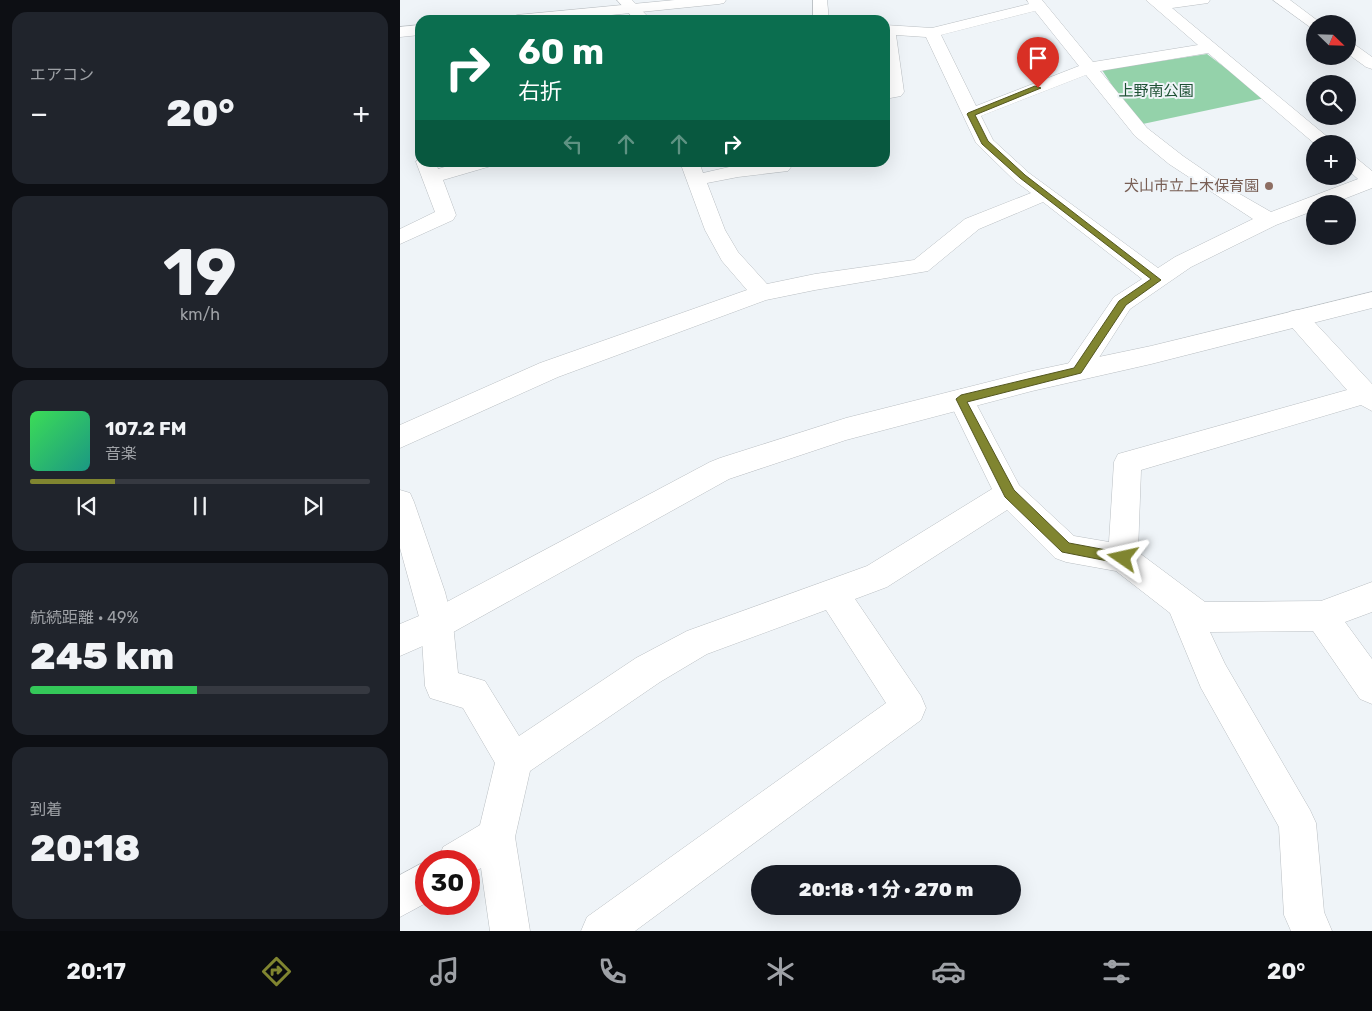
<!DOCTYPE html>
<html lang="ja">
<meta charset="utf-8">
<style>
:root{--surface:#171b24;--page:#20242c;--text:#f1f3f6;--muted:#9ea1a6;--line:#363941;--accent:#808530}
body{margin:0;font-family:Rubik,"Noto Sans JP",sans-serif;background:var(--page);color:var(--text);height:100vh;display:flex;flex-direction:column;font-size:19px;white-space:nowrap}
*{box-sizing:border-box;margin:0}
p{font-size:16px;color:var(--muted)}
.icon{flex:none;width:28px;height:28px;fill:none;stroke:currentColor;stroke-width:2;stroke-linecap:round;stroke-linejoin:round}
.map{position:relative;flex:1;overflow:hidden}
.panel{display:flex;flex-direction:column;gap:12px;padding:12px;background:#0d0f14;width:400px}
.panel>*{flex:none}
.top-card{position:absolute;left:15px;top:15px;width:475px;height:152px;border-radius:15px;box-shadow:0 5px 20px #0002;background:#0b6e4f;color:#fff;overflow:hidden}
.needle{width:32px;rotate:113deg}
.fabs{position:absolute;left:906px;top:15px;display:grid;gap:10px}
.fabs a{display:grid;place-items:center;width:50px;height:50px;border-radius:50%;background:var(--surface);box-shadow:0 5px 20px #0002;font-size:25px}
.speed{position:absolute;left:15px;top:850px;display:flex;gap:10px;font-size:25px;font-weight:700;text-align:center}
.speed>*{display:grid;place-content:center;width:65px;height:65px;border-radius:50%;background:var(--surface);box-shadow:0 5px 20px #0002;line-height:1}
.speed .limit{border:8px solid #d22;background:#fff;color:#111}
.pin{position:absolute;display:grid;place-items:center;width:42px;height:42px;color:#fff;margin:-51px -21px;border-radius:50% 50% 50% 0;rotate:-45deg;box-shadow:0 0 5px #0007}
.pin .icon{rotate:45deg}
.me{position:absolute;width:55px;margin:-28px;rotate:281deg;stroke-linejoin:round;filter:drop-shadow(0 0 4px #0008)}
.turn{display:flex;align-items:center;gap:18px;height:105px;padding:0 20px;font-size:22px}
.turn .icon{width:65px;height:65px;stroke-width:2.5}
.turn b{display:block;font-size:35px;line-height:42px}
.lanes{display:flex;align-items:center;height:48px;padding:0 20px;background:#0003;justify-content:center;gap:25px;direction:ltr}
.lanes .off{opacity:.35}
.big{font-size:38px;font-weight:800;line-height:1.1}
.panel .tile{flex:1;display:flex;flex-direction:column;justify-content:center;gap:8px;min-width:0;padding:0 18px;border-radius:15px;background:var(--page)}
.panel .dial{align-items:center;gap:0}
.dial b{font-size:65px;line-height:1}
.song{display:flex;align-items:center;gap:15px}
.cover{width:60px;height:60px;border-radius:8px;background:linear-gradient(135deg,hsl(130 70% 55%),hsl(170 70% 35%))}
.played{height:5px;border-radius:2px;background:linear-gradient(90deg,var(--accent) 25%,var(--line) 25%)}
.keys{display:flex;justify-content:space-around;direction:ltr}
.heat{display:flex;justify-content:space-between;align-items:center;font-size:28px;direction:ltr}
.charge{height:8px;border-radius:4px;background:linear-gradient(90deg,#34c759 49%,var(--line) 0)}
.trip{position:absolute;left:351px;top:865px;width:270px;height:50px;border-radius:25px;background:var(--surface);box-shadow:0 5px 20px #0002;font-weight:800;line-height:50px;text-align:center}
.tabs{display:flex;height:80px;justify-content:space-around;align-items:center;background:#090b0e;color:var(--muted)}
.tabs .icon{width:35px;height:35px}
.tabs .current{color:var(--accent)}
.tabs b{font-size:22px;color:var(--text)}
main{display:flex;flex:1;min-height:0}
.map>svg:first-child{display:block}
.green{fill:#94d2aa}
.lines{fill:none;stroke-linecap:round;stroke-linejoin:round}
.minor-casing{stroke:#babfc3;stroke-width:1}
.tertiary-casing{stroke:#babfc3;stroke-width:1}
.minor{fill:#fff;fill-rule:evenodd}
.tertiary{fill:#fff;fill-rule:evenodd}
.route{fill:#808530;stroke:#53561f}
.education-dot{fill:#8d6e63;stroke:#eff4f8;stroke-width:2}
.labels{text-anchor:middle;stroke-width:4;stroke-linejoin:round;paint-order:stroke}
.far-park-label{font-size:15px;fill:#1e5134;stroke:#eff4f8}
.far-education-label{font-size:15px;fill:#785e54;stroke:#eff4f8;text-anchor:end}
</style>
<main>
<section class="panel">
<div class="tile"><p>エアコン</p>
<div class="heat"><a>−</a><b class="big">20°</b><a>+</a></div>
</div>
<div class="tile dial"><b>19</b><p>km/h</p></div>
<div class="tile">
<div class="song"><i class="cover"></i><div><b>107.2 FM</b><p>音楽</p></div></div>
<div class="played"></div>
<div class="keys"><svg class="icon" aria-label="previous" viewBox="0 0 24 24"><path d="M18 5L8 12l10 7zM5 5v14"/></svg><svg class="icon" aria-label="pause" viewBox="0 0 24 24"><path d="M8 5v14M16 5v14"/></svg><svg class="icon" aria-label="next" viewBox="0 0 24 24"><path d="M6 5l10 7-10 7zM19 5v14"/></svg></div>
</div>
<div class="tile"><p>航続距離 · 49%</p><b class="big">245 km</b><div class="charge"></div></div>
<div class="tile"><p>到着</p><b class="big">20:18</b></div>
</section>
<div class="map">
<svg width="972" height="931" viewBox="0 0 972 931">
<rect width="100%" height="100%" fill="#eff4f8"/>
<polygon class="green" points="807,54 865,98 738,125 702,70"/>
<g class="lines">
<g class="minor-casing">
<g id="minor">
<polygon points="217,0 232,0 251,20 235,20"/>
<polygon points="413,0 427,0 429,20 413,20"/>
<path d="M627 0H642L693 62 798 45 746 0H810L808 3 772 8 936 144H915L808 53 700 71 747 128 783 156 831 189 871 212 958 179 948 170V155L955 157 972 171V188L931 204H915V210L876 225 791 267 730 309 686 378 677 380 668 378 665 371 668 364 714 297 742 279 643 202 579 229 528 271 415 290 366 300 158 377 0 448V425L140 363 347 290 322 261 305 230 280 162H299L303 173 338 165 388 163 391 167 388 171 338 177 307 183 325 230 338 252 367 284 415 274 514 260 565 219 631 193 615 181 576 143 526 37 496 35 504 92 501 96 485 99V25L532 28 629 4ZM635 11 679 66 576 106 541 35ZM686 75 735 136 769 164 853 219 775 257 758 268 629 173 593 140 581 116Z"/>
<polygon points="873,0 890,0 922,24 915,24 915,29 910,27"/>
<polygon points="948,42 954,44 972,57 972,69 966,67 948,54"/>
<polygon points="19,158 20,162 36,162 38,169 61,162 93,162 91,166 43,180 56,215 53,220 0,244 0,229 35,212 16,162"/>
<polygon points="897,310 905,312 972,384 972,411 961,405 741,470 738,552 805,602 921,601 972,582 972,612 945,622 972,659 972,704 960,699 913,631 810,632 825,664 910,810 916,823 924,912 932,931 891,931 884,915 879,827 801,688 770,613 716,571 666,562 655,558 607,510 487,587 455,599 521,696 526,708 521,720 235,931 181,931 187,917 486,703 426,610 307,654 260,682 130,771 115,837 130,931 90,931 81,868 69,875 69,861 38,861 43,847 80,825 95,763 63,708 30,698 25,686 21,624 0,548 0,490 10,493 14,502 45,592 53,624 58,673 85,681 119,736 236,658 287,631 467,566 592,489 548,399 552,392 561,389 570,392 619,485 674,536 709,542 714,462 718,454 947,390 889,324 885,318 889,312"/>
<polygon points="26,861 26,903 0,917 0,875"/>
</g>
</g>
<g class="tertiary-casing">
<g id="tertiary">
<polygon points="275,0 326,0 324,3 319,4 162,20 109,20 112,17 117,15"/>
<polygon points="20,25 20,35 0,37 0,27"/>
<polygon points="972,292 972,308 751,364 632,391 446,440 329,479 48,635 0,656 0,624 26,613 310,462 320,458 446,418 632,371 751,346"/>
</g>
</g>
<use href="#minor" class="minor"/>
<use href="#tertiary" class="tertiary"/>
</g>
<polygon class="route" points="635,86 641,88 575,115 588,141 625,175 761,280 726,305 681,373 567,402 614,490 669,543 728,554 729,558 728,563 723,564 662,552 605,497 556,399 561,395 674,368 719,301 751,279 620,178 582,144 567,114 568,113"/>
<circle class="education-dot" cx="869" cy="186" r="5"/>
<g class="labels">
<g class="far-park-label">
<text x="756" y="96">上野南公園</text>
</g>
<g class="far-education-label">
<text x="859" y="191">犬山市立上木保育園</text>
</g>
</g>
</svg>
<div class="fabs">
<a><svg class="needle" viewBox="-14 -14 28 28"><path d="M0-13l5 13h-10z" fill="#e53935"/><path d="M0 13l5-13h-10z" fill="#9ea1a6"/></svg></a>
<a><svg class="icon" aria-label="search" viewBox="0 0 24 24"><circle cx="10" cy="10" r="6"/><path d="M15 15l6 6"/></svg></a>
<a>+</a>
<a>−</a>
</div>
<div class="speed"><div class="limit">30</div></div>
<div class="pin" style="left:638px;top:88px;background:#d93025"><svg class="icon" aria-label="arrive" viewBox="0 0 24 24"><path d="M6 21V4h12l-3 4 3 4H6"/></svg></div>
<svg class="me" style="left:723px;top:558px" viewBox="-20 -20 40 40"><path d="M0-17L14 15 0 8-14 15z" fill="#808530" stroke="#fff" stroke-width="4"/></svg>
<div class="trip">20:18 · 1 分 · 270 m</div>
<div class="top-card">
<div class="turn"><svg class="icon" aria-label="right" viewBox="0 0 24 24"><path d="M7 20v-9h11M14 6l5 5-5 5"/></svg><div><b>60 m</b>右折</div></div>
<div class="lanes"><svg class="icon off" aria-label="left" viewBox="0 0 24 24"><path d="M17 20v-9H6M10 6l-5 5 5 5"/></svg><svg class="icon off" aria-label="ahead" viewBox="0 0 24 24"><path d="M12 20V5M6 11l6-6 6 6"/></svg><svg class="icon off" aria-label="ahead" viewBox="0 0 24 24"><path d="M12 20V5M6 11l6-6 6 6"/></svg><svg class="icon" aria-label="right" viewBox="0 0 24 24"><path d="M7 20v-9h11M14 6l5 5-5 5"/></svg></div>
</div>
</div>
</main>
<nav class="tabs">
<b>20:17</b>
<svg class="icon current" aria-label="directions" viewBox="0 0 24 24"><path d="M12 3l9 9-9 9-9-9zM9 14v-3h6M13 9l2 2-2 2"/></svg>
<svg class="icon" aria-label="music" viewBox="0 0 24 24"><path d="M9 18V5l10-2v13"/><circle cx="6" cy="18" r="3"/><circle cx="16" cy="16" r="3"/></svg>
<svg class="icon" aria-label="phone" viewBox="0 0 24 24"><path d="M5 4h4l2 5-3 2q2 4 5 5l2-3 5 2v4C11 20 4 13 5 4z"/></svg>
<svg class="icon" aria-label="climate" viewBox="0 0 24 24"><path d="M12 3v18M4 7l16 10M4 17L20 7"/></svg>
<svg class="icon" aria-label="car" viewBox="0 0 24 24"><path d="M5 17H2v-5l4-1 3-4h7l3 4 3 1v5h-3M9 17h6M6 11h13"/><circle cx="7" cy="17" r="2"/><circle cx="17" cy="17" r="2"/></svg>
<svg class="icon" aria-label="filters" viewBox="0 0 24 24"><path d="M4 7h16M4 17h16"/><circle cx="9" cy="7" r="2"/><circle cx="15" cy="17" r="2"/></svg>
<b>20°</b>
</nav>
